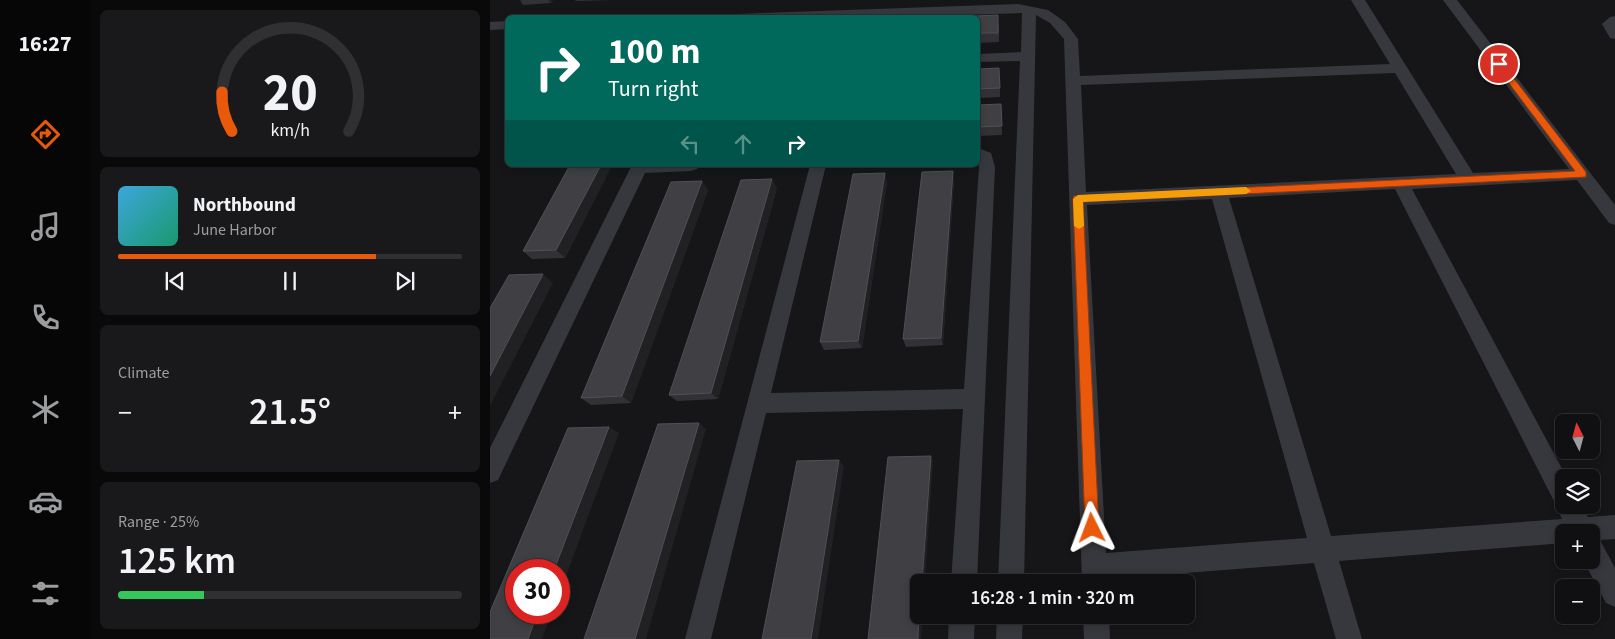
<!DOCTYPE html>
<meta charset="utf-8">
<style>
:root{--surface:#101012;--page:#19191b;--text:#f1f3f6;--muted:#9c9d9f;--line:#303032;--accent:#ea580c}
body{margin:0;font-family:"Source Sans 3",sans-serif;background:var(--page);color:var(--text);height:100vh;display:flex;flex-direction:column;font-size:19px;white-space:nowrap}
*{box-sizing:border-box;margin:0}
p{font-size:16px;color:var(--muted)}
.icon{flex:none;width:28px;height:28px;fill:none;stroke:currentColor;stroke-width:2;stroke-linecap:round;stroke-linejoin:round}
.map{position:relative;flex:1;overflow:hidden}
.drawer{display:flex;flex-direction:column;gap:10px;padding:10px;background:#09090a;width:400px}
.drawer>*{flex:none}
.top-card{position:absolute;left:15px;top:15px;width:475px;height:152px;border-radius:8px;box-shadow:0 2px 8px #0003,0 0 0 1px var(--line);background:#00695c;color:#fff;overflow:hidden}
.needle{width:32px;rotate:354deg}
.fabs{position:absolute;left:1065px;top:414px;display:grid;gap:10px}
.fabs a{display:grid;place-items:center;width:45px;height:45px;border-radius:8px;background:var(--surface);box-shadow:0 2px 8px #0003,0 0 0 1px var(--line);font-size:25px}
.speed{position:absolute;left:15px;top:559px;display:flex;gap:10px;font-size:25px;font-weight:700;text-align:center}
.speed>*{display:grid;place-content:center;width:65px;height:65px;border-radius:50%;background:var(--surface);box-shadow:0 2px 8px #0003,0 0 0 1px var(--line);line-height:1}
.speed .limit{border:8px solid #d22;background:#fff;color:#111}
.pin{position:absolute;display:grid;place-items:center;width:42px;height:42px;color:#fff;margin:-21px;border:2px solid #fff;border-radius:50%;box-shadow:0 1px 5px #0007}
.me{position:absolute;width:55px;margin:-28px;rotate:357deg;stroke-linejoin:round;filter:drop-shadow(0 0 4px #0008)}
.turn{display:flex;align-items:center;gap:18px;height:105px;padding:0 20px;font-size:22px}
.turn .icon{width:65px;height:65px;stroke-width:2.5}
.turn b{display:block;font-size:35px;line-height:42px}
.lanes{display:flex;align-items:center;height:48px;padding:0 20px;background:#0003;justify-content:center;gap:25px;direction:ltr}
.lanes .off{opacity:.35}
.big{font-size:38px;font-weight:600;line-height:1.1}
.drawer .tile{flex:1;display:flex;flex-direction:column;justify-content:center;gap:8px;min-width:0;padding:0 18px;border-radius:8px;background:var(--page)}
.drawer .dial{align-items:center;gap:0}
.dial svg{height:130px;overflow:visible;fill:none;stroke:var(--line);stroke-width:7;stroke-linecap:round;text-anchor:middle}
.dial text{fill:var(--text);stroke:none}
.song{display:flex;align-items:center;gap:15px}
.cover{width:60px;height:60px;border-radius:8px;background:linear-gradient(135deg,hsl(200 70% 55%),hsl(160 70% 35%))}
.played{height:5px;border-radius:2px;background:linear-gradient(90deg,var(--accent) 75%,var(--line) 75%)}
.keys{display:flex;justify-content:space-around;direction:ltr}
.heat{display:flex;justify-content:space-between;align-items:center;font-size:28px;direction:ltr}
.charge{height:8px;border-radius:4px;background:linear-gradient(90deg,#34c759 25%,var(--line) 0)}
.trip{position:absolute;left:420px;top:574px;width:285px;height:50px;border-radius:8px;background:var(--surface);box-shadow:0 2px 8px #0003,0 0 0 1px var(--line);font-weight:600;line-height:50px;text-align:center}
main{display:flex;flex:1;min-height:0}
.tabs{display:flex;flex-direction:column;width:90px;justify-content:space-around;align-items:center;background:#060607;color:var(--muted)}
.tabs .icon{width:35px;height:35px}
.tabs .current{color:var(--accent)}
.tabs b{font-size:22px;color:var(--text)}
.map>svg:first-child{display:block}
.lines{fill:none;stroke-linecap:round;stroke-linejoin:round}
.minor{fill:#37383d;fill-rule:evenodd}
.wall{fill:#323236}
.shaded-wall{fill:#212124}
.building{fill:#3f3f44;stroke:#4f5156}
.route{fill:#ea580c;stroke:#983908}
.slow{fill:#f59e0b}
</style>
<main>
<nav class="tabs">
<b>16:27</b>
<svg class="icon current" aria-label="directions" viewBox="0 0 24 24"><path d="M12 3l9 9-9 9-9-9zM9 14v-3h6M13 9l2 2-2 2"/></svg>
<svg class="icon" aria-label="music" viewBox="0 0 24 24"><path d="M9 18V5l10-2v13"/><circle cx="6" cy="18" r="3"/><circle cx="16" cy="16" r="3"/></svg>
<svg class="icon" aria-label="phone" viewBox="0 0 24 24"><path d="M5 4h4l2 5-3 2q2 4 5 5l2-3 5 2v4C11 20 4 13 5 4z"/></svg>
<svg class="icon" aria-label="climate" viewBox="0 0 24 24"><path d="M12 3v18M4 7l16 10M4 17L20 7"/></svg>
<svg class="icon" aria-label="car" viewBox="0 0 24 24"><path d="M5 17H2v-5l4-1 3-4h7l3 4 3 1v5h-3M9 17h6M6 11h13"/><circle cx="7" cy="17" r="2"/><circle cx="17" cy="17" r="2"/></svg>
<svg class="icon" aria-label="filters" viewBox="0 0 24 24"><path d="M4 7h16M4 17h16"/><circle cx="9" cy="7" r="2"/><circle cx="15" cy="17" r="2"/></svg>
</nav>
<section class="drawer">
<div class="tile dial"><svg viewBox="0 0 100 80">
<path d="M14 69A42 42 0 1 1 86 69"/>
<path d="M14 69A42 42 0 0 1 8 45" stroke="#ea580c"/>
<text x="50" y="56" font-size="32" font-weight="700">20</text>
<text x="50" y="72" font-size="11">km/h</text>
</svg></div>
<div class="tile">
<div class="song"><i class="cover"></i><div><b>Northbound</b><p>June Harbor</p></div></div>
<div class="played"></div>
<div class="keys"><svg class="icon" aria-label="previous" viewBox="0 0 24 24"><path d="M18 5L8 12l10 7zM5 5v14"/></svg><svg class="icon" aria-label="pause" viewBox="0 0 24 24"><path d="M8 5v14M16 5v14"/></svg><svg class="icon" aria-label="next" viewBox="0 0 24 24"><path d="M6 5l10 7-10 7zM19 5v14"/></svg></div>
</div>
<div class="tile"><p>Climate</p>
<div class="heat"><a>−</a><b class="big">21.5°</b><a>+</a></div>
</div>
<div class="tile"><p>Range · 25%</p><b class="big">125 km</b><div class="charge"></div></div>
</section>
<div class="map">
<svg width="1125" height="639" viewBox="0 0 1125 639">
<rect width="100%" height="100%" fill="#161618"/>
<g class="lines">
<g class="minor">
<path d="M861 0H875L983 173 1079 169 953 0H967L1125 205V225L1119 223 1087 180 922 189 1077 478H1074V505H1091L1098 517 1125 515V539L1110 540 1125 568V607L1116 603 1093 560H1101V532H1074V543L849 561 872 639H846L824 563 618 579V582H592L574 39 560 23 546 15 534 582H508L530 61 488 62V54L531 52 532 13 374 18H240L246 14 528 4 558 10 575 22 588 39 590 76 900 64ZM905 73 966 174 596 192 591 85ZM905 189 1066 505 1072 519 841 536 739 198ZM722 199 817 538 616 553 597 205Z"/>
<polygon points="1125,16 1125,39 1120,38 1112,24 1120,17"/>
<polygon points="18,21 18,29 0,30 0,22"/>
<polygon points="488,148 501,153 505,167 487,582 461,582 473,409 276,413 221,639 195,639 320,165 336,165 281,393 474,389 489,167"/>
<polygon points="142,165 209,165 207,169 201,171 155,173 8,480 0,483 0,448"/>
<polygon points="459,615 485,615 484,639 458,639"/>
<polygon points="507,615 533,615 532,639 506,639"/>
<polygon points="593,615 619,615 620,639 594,639"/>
</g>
</g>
<g class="wall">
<polygon points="30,0 63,0 61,3 33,5"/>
<polygon points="85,0 123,0 86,1"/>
<polygon points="488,18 509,25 509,42 488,43"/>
<polygon points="488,69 510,78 510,97 488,98"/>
<polygon points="511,104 512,135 488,136 488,105"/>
<polygon points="80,165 122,165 75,258 42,259 33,251"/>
<polygon points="464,180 453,345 416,347 413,339"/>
<polygon points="212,181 218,190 141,403 101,405 91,398"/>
<polygon points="397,182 372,348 334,350 330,342"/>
<polygon points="287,188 228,399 187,401 179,395"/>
</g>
<g class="shaded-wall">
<polygon points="58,0 63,0 61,3"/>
<polygon points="111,165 122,165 75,258 66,250"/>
<polygon points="463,171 464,180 453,345 451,338"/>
<polygon points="395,173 397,182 372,348 368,341"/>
<polygon points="282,179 287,188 228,399 221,393"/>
<polygon points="212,181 218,190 141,403 132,396"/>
<polygon points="53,274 63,283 0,406 0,376"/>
<polygon points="209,423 216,429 156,639 145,639"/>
<polygon points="119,427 129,433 69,595 69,570 64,570"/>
<polygon points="441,456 443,461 435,582 432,582"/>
<polygon points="349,460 354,466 328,639 321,639"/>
<polygon points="48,612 62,612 52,639 38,639"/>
<polygon points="429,615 433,615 431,639 428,639"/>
</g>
<g class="building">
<polygon points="508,15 508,33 488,33 488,18 442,18"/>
<polygon points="509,68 510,88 488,89 488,69"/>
<polygon points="511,104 512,126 488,127 488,105"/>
<polygon points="80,165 111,165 66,250 33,251"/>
<polygon points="463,171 451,338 413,339 432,172"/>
<polygon points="395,173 368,341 330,342 363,174"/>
<polygon points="282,179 221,393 179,395 251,180"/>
<polygon points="212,181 132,396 91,398 181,182"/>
<polygon points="53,274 0,376 0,308 19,275"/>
<polygon points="209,423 145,639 94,639 168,424"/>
<polygon points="119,427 64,570 26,570 26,612 48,612 38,639 0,639 0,612 78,428"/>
<polygon points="441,456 432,582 429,582 429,615 428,639 378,639 398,457"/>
<polygon points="349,460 321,639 272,639 307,461"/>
</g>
<polygon class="route" points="1006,63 1012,63 1096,172 1096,177 593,202 609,528 607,533 602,535 597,533 595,528 583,199 584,196 1085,171 1006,66"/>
<polygon class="slow" points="756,187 761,191 756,194 593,202 594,226 589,229 584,226 583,199 588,195"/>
</svg>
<div class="fabs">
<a><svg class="needle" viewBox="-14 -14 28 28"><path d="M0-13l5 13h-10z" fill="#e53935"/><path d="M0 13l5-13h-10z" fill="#9c9d9f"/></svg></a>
<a><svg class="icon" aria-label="layers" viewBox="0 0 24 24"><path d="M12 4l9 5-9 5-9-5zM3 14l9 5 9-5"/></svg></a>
<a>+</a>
<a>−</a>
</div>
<div class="speed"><div class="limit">30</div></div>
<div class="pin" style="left:1009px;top:64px;background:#d93025"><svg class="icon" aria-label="arrive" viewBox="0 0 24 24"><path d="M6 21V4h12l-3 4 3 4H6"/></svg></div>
<svg class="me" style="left:602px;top:528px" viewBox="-20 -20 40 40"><path d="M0-17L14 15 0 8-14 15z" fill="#ea580c" stroke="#fff" stroke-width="4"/></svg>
<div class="trip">16:28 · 1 min · 320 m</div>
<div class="top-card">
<div class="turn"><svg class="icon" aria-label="right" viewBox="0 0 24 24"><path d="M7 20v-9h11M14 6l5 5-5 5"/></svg><div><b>100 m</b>Turn right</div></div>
<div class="lanes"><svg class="icon off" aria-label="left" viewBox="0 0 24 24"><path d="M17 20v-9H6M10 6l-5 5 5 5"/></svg><svg class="icon off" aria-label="ahead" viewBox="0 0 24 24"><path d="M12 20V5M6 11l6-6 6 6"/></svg><svg class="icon" aria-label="right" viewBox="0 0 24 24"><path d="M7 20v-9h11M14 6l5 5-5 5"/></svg></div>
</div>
</div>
</main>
